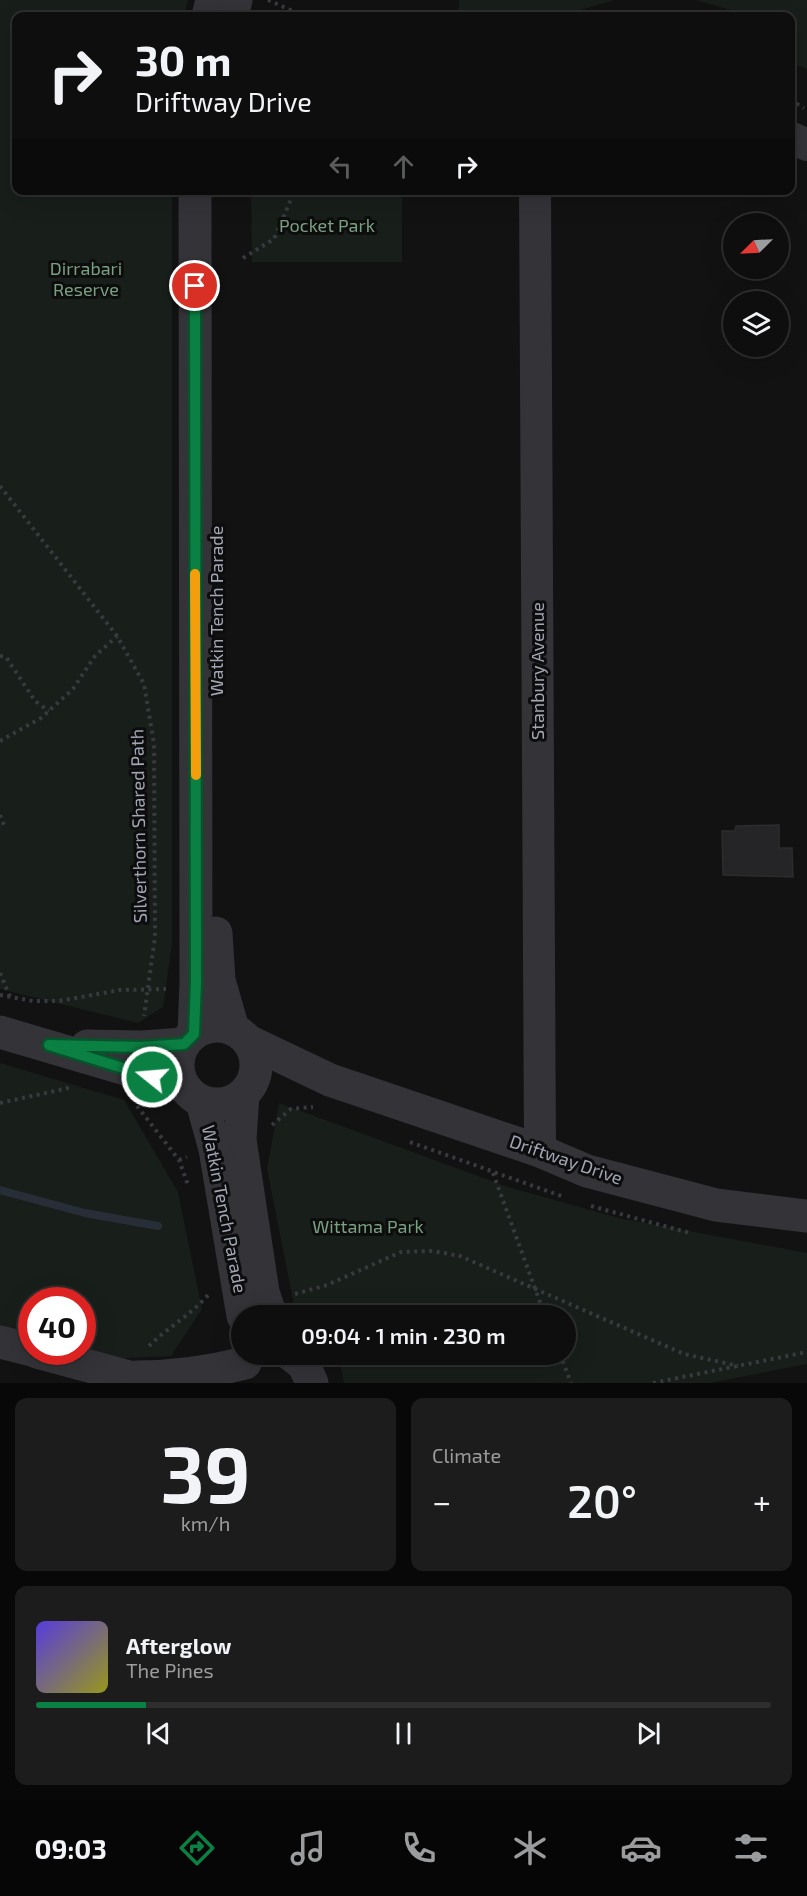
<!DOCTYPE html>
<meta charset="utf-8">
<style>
:root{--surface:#0e0e0e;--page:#1c1c1c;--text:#f1f3f6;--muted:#9b9c9e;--line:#2e2e2e;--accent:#0b8043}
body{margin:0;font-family:"Exo 2",sans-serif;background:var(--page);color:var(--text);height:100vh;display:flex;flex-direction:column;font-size:22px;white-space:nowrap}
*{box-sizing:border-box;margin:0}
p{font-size:20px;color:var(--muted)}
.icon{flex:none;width:33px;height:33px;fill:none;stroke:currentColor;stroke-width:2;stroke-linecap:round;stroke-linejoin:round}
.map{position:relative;height:1383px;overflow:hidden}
.drawer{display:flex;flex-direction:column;gap:15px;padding:15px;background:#080808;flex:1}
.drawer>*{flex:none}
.hud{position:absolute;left:12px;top:12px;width:783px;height:183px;border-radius:12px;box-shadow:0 6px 24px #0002,0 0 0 2px var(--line);background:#0e0e0e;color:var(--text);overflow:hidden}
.needle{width:39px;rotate:246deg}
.controls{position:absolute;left:723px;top:213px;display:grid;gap:12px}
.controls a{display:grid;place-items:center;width:66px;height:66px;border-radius:50%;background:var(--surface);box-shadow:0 6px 24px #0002,0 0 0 2px var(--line);font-size:30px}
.speed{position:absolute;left:18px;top:1287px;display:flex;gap:12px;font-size:30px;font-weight:700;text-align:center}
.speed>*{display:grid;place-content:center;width:78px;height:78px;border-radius:50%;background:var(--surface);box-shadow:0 6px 24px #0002,0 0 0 2px var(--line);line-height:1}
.speed .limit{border:9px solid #d22;background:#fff;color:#111}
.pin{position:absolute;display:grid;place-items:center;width:51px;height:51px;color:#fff;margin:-26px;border:3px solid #fff;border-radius:50%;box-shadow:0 2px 6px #0007}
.me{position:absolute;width:66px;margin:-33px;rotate:287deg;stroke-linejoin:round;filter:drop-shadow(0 0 4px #0008)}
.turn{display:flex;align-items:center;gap:21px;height:126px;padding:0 24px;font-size:27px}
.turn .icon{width:78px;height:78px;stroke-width:2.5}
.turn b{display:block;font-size:42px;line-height:51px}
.lanes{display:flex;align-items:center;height:57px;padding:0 24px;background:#0003;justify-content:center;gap:30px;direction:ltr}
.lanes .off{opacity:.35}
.big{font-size:45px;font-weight:600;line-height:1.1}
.drawer .card{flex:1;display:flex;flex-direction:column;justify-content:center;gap:9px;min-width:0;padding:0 21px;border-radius:12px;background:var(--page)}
.drawer .dial{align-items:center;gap:0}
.dial b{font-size:78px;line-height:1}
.song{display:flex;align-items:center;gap:18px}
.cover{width:72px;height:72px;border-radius:9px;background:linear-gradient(135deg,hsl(250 70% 55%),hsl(60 70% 35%))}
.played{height:6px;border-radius:3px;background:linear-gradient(90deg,var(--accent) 15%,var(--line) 15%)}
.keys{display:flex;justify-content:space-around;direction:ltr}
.heat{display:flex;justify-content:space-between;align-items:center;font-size:33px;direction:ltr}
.drawer .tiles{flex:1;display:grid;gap:15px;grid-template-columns:1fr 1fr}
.card:last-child{grid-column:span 2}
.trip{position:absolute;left:231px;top:1305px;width:345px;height:60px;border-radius:30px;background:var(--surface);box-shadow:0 6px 24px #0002,0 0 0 2px var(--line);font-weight:600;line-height:60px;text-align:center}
.tab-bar{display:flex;height:96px;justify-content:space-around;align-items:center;background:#060606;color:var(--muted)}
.tab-bar .icon{width:42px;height:42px}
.tab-bar .active{color:var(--accent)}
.tab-bar b{font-size:27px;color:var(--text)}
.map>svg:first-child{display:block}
.green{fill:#181e1a}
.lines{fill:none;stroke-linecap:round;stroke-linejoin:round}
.stream{stroke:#282e37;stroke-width:8}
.building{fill:#252527;stroke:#2c2c2f;stroke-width:1.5}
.path{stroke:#393a3f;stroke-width:4;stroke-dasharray:3 4.5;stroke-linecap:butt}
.minor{stroke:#333338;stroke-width:32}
.tertiary{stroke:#333338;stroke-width:33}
.route-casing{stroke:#07532c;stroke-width:15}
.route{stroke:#0b8043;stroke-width:10}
.slow{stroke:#f59e0b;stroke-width:10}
.labels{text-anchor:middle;stroke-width:6;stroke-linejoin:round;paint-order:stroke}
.park-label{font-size:18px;fill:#79a081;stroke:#0d0d0e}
.street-label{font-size:18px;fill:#a3a6b4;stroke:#0d0d0e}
</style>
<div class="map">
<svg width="807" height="1383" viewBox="0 0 807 1383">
<rect width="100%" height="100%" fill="#121213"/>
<g class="green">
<polygon points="0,0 188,0 184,16 16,16 16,190 172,191 172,944 163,1007 138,1023 0,989"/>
<polygon points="459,0 614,0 560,16 458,16"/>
<polygon points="696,0 807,0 807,69 791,63 790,16 751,16"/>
<polygon points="251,191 402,191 402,262 252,262"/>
<polygon points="0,1063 124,1100 178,1192 202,1309 171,1356 106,1359 82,1352 82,1300 32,1300 31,1339 0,1331"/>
<polygon points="279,1103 508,1187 619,1218 807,1253 807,1364 710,1383 344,1383 340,1364 330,1355 566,1354 566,1316 296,1315 267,1169"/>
</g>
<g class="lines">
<polyline class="stream" points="0,1190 85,1213 158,1226"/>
</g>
<polygon class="building" points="779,825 779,848 792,848 793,877 723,875 722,831 735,831 736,826"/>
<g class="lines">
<g class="path">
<polyline points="268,0 304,16"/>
<polyline points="543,16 577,12 620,16"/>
<polyline points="790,100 804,108"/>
<polyline points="243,258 274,239 295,190"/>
<polyline points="0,486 117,636 144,684 154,744 155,937 144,1016"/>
<polyline points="0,656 6,657 35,701 49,711"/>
<polyline points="0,741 41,718 73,689 95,656 117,636"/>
<polyline points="0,815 4,825 0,827"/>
<polyline points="0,973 10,997"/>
<polyline points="0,995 33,1001 59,1001 120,990 166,989"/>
<polyline points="0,1103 73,1087"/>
<polyline points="137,1106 179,1160 188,1185"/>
<polyline points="272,1125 291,1109 313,1107"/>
<polyline points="410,1142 564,1197"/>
<polyline points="179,1160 187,1157"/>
<polyline points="493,1173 545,1316"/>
<polyline points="591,1206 690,1233"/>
<polyline points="295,1294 327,1285 401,1252 433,1251 460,1256 684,1354 738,1366"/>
<path d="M149 1346C168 1327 191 1315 209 1294"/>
<polyline points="560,1354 571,1383"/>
<polyline points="653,1383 807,1352"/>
</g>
<g class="minor">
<polyline points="790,137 807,145"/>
<polyline points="535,190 540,1151"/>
</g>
<g class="tertiary">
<polyline points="208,16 212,0"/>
<polyline points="232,16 236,0"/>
<polyline points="216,933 219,980 233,1029"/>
<circle cx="217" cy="1065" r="39"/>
<polyline points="0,1032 183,1086"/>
<polyline points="194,1033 196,982 195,190"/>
<polyline points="248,1041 330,1080 540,1151 587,1171 716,1205 807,1216"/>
<polyline points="87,1046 142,1047 184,1044"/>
<polyline points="243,1095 240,1140 263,1292 271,1316"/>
<polyline points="202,1102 215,1149 243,1316"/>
<polyline points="0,1342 32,1350"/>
<polyline points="37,1352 151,1383"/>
<polyline points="290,1354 304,1365 312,1383"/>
<path d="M137 1377C175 1377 209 1372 245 1363"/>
</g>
</g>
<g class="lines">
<g class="route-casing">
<polyline id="route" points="152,1077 49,1045 142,1047 184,1044 194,1034 196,982 195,286"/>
</g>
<use href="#route" class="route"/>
<polyline class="slow" points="195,574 196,775"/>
</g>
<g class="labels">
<g class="park-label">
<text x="327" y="232">Pocket Park</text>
<text x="86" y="275">Dirrabari<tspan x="86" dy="21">Reserve</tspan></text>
<text x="368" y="1233">Wittama Park</text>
</g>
<g class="street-label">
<text transform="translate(217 611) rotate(-90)" y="6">Watkin Tench Parade</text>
<text transform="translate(538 671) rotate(-90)" y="6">Stanbury Avenue</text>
<text transform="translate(139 826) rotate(-91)" y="6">Silverthorn Shared Path</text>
<text transform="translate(566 1160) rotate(19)" y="6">Driftway Drive</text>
<text transform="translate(224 1209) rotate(79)" y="6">Watkin Tench Parade</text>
</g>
</g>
</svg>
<div class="controls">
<a><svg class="needle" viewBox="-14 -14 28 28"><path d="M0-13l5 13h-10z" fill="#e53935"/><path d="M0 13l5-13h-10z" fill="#9b9c9e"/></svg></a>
<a><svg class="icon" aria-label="layers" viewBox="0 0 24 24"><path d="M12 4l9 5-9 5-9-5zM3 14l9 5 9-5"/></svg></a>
</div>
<div class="speed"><div class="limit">40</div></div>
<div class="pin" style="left:195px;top:286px;background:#d93025"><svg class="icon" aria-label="arrive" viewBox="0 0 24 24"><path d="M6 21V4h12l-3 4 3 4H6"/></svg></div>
<svg class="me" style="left:152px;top:1077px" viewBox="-20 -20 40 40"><circle r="17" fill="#0b8043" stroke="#fff" stroke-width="3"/><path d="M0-11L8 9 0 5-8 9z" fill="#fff"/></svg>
<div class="trip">09:04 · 1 min · 230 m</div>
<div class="hud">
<div class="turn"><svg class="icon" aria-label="right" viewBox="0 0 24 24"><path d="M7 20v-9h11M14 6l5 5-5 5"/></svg><div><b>30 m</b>Driftway Drive</div></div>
<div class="lanes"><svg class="icon off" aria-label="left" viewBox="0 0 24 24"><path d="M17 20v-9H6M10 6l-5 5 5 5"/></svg><svg class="icon off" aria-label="ahead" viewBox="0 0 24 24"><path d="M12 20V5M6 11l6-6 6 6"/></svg><svg class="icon" aria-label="right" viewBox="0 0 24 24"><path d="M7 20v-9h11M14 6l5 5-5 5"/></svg></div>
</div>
</div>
<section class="drawer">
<div class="tiles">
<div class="card dial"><b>39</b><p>km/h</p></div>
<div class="card"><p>Climate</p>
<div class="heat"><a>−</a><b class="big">20°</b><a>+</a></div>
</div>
<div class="card">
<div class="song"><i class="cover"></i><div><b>Afterglow</b><p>The Pines</p></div></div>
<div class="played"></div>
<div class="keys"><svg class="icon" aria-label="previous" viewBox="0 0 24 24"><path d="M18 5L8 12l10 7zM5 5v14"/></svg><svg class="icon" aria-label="pause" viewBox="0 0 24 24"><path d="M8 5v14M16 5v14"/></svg><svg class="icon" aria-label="next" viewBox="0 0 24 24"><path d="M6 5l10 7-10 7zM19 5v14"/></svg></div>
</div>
</div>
</section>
<nav class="tab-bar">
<b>09:03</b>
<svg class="icon active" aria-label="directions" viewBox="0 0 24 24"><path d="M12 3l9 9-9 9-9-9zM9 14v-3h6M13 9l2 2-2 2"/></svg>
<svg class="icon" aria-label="music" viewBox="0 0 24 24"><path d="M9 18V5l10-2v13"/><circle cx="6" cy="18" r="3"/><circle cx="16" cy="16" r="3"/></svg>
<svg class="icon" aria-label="phone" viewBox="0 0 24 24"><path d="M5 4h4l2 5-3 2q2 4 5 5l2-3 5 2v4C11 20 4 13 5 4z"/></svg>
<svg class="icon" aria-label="climate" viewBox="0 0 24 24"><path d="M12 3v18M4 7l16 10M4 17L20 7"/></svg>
<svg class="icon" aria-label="car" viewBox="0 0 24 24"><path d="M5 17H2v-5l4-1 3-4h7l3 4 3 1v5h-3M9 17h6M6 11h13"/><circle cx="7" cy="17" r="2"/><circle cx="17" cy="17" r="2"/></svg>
<svg class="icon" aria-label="filters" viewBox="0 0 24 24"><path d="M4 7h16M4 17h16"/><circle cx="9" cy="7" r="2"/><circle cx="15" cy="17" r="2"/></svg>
</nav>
